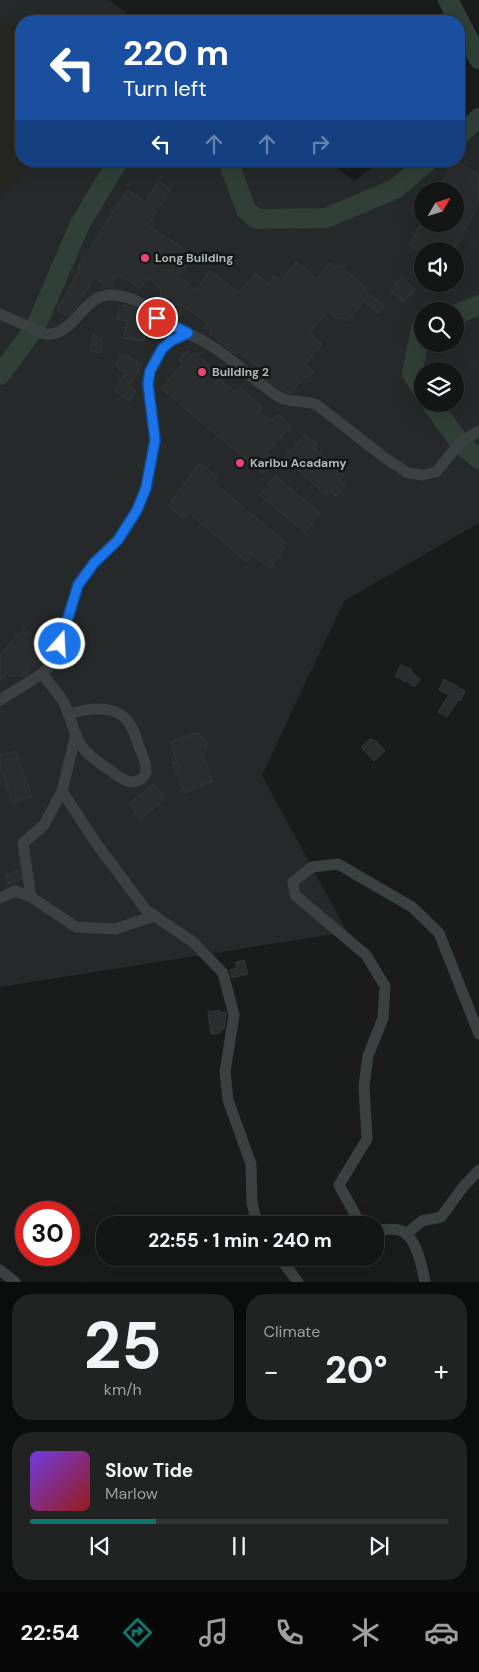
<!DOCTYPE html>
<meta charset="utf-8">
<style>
:root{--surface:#141515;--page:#212222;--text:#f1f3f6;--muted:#9d9fa0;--line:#333434;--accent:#0f766e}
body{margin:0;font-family:"DM Sans",sans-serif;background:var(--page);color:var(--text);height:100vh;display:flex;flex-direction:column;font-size:19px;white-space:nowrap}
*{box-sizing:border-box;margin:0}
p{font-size:16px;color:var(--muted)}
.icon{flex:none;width:28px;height:28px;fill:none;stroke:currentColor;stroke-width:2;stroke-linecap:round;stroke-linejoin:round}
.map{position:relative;height:1282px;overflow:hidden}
.sheet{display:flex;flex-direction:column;gap:12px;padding:12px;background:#0b0c0c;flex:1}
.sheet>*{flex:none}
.guide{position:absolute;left:15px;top:15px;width:450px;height:152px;border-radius:20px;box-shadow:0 5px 20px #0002,0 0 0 1px var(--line);background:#1a4fa0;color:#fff;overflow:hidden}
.needle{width:32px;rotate:51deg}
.controls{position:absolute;left:414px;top:182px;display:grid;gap:10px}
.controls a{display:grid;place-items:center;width:50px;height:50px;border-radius:50%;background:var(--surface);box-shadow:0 5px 20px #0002,0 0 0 1px var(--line);font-size:25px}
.speed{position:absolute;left:15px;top:1201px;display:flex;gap:10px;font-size:25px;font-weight:700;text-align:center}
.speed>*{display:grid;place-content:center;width:65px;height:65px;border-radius:50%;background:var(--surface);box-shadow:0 5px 20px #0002,0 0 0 1px var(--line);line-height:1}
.speed .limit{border:8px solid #d22;background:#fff;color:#111}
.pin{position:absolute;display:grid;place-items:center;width:42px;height:42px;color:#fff;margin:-21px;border:2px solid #fff;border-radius:50%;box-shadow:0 1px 5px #0007}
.me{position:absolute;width:55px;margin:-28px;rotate:19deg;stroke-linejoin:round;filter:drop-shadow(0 0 4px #0008)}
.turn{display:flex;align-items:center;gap:18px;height:105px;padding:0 25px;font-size:22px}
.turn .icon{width:65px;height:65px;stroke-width:2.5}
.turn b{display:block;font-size:35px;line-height:42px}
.lanes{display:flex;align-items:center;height:48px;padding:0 25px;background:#0003;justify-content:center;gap:25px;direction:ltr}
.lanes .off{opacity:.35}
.big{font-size:38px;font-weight:800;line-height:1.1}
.sheet .tile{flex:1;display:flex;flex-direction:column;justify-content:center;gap:8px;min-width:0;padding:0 18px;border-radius:20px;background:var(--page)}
.sheet .dial{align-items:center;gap:0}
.dial b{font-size:65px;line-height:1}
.song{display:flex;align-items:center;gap:15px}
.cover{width:60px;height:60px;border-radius:8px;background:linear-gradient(135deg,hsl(260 70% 55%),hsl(0 70% 35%))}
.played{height:5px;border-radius:2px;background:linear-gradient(90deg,var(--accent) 30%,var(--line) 30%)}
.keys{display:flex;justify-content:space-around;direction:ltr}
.heat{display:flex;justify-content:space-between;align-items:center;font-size:28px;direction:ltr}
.sheet .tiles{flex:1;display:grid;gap:12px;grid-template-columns:1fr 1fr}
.tile:last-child{grid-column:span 2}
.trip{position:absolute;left:96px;top:1216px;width:288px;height:50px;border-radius:20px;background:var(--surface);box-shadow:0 5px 20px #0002,0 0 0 1px var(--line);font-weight:800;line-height:50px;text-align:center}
.menu{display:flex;height:80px;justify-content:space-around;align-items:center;background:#080808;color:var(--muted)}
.menu .icon{width:35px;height:35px}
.menu .on{color:var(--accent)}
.menu b{font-size:22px;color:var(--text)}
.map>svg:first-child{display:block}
.built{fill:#262929;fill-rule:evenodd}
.green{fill:#252720}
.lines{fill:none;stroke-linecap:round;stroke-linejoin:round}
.river{stroke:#303f37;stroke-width:20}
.building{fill:#2a2d2d;stroke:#343738}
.street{stroke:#3b4140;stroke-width:11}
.route-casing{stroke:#114b97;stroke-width:12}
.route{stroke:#1a73e8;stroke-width:9}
.poi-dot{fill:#e84677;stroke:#151717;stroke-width:2}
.labels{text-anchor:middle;stroke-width:5;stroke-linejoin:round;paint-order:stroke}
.poi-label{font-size:12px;font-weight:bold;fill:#adbab7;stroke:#151717;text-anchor:start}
</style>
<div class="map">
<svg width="479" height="1282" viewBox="0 0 479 1282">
<rect width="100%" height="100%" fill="#1a1c1c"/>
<path class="built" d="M0 0H109L137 21H21V161H327L354 181 381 161H459V120L479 135V523L344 601 262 775 347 932 0 987ZM422 191H455V224H422ZM422 251H455V284H422ZM422 311H455V344H422ZM422 371H455V404H422Z"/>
<polygon class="green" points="0,21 21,31 21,161 36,161 0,198"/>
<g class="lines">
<g class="river">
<polyline points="448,0 479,59"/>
<polyline points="459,135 479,118"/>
<polyline points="228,161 246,210 257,219 326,218 395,189 428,161"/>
<polyline points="455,315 479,305"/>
<polyline points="422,328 421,329 412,373 422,389"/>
<polyline points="0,375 36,326 80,224 118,161"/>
<polyline points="432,404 460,443 479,459"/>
</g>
</g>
<g class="building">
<polygon points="454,161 479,174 479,202 453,251 420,251 410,246 421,224 455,224 455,191 438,191"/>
<polygon points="158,181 170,189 148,226 180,246 193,258 178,276 196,290 210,271 239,293 255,273 268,284 274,276 281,281 296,262 317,279 330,263 337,268 339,265 366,288 364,290 384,306 378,313 364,301 347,321 341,317 339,320 328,311 309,333 322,344 305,364 314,371 308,378 305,376 290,393 272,383 256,370 258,367 244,356 238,352 236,354 210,334 212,332 206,327 208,324 182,305 180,317 167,314 161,310 158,307 161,289 148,277 140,288 117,274 109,287 94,277 77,306 68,316 57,310 80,269 78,267 127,190 145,202"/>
<polygon points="402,277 415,290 403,302 390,290"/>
<polygon points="124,305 140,311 149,320 148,324 146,324 144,341 124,338 127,321 117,319 119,309 123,310"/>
<polygon points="93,334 102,341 100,353 90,351"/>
<polygon points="187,351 192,356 195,353 221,375 218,378 236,393 240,388 262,407 258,411 271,421 278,414 291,426 266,453 275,460 263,474 161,388 183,364 179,360"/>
<polygon points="123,353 142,365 129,386 136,391 129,401 114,390 126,373 115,366"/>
<polygon points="305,435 317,445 314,448 344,475 339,480 345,486 336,496 330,490 326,495 284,457"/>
<polygon points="200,463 217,477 213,482 287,544 270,568 253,555 247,562 189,513 184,519 168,506"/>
<polygon points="275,476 320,513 305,532 260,495"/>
<polygon points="24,628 38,641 33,646 42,659 28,669 28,674 26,675 10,676 7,673 0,680 0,655"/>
<polygon points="401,665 412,670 411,672 420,679 414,687 407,681 406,682 395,676"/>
<polygon points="444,679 465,691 460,701 458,700 447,717 438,712 449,695 439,690"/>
<polygon points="194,733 199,734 207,742 207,746 203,754 212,781 185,793 172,763 177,762 170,743"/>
<polygon points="371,738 374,741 375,740 385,751 374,761 361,747"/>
<polygon points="15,751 32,796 13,803 0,768 0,756"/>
<polygon points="153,784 166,798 141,819 129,804"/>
<polygon points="19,870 21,879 8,884 5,876"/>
<polygon points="244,960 248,974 232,978 230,970 237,968 235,963"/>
<polygon points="220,1010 220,1013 226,1012 226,1015 224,1029 220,1030 220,1033 211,1034 208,1012"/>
</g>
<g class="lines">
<g class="street">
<path d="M0 314 45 334C73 337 82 298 108 295 120 294 139 300 148 308 152 311 154 316 159 318 176 329 196 336 213 347 237 362 257 384 281 398 293 403 305 400 317 405L385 458 408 473 423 475 436 472 460 443 479 431"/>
<path d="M42 674C49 683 57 692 63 701 70 713 72 728 78 740 85 754 99 763 111 771 117 775 124 781 131 782 138 782 144 778 146 772 147 764 142 754 139 747 136 737 133 727 126 719 112 704 85 709 68 714"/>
<polyline points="0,700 42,674 48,668 60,644 78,585 94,563 118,540 137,510 146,488 155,440 148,384 150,371 162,349 171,341 188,333"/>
<polyline points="76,734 62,791 96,843 146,910 193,942 223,973 234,1015 225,1072 228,1100 251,1164 252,1202 257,1225"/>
<polyline points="62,791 44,825 23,843 31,897 76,927 115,929 155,916"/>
<polyline points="0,898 15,891 31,897"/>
<polyline points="361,1225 339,1185 367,1139 364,1086 368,1056 383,1018 385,986 366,955 295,895 293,882 312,867 338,864 412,907 439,933 479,1034"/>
<path d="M375 1230C382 1230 392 1228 399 1230 416 1234 422 1267 425 1282"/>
<polyline points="406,1234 422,1221 441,1217 463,1187 479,1170"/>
<polyline points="280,1258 298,1282"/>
<polyline points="0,1270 15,1282"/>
</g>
</g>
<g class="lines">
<g class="route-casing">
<polyline id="route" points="60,644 78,585 94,563 118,540 137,510 146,488 155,440 148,384 150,371 162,349 171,341 188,333 157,318"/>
</g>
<use href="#route" class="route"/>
</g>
<g class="poi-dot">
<circle cx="145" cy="258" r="5"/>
<circle cx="202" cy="372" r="5"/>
<circle cx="240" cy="463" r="5"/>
</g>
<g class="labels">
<g class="poi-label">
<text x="155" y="262">Long Building</text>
<text x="212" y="376">Building 2</text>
<text x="250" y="467">Karibu Acadamy</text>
</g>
</g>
</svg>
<div class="controls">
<a><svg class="needle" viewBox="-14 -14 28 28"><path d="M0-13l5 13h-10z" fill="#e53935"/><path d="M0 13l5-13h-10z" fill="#9d9fa0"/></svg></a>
<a><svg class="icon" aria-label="sound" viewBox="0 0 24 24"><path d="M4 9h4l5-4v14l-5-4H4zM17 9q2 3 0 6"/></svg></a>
<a><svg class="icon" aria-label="search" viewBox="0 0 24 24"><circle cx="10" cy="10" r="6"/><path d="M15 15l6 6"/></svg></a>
<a><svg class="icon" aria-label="layers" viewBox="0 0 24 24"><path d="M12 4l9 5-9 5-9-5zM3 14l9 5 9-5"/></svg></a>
</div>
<div class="speed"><div class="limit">30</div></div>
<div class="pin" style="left:157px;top:318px;background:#d93025"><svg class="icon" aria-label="arrive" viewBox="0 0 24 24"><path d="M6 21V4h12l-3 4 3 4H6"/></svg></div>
<svg class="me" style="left:60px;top:644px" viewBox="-20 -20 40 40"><circle r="17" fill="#1a73e8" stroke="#fff" stroke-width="3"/><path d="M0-11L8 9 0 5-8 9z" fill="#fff"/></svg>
<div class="trip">22:55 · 1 min · 240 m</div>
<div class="guide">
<div class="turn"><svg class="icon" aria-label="left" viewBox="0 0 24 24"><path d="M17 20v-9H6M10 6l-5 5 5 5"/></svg><div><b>220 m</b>Turn left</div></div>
<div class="lanes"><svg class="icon" aria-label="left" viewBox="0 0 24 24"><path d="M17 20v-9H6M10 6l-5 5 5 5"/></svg><svg class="icon off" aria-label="ahead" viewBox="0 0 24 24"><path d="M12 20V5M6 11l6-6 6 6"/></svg><svg class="icon off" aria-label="ahead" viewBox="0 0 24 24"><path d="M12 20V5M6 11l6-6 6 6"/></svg><svg class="icon off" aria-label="right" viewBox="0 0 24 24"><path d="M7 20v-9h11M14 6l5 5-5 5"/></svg></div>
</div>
</div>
<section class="sheet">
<div class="tiles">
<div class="tile dial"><b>25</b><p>km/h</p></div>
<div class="tile"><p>Climate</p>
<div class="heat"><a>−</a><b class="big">20°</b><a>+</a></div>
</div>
<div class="tile">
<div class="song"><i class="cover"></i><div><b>Slow Tide</b><p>Marlow</p></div></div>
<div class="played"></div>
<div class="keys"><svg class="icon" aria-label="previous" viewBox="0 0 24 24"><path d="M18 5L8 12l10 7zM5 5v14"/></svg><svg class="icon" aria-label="pause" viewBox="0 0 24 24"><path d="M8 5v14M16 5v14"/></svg><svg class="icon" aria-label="next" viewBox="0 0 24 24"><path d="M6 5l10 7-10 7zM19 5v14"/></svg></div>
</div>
</div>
</section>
<nav class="menu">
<b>22:54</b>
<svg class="icon on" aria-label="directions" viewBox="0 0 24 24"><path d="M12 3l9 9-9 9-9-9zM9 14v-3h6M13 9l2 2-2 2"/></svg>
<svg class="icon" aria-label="music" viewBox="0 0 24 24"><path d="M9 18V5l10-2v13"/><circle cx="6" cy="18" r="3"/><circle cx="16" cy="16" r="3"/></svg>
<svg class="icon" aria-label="phone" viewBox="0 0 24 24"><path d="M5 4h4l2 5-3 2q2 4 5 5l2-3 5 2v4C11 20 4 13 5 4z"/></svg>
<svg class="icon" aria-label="climate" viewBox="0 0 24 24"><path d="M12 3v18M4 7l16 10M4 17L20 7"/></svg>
<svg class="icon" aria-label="car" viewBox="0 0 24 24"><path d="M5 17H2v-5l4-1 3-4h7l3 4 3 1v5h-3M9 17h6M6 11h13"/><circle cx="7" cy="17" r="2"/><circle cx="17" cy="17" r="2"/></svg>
</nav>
